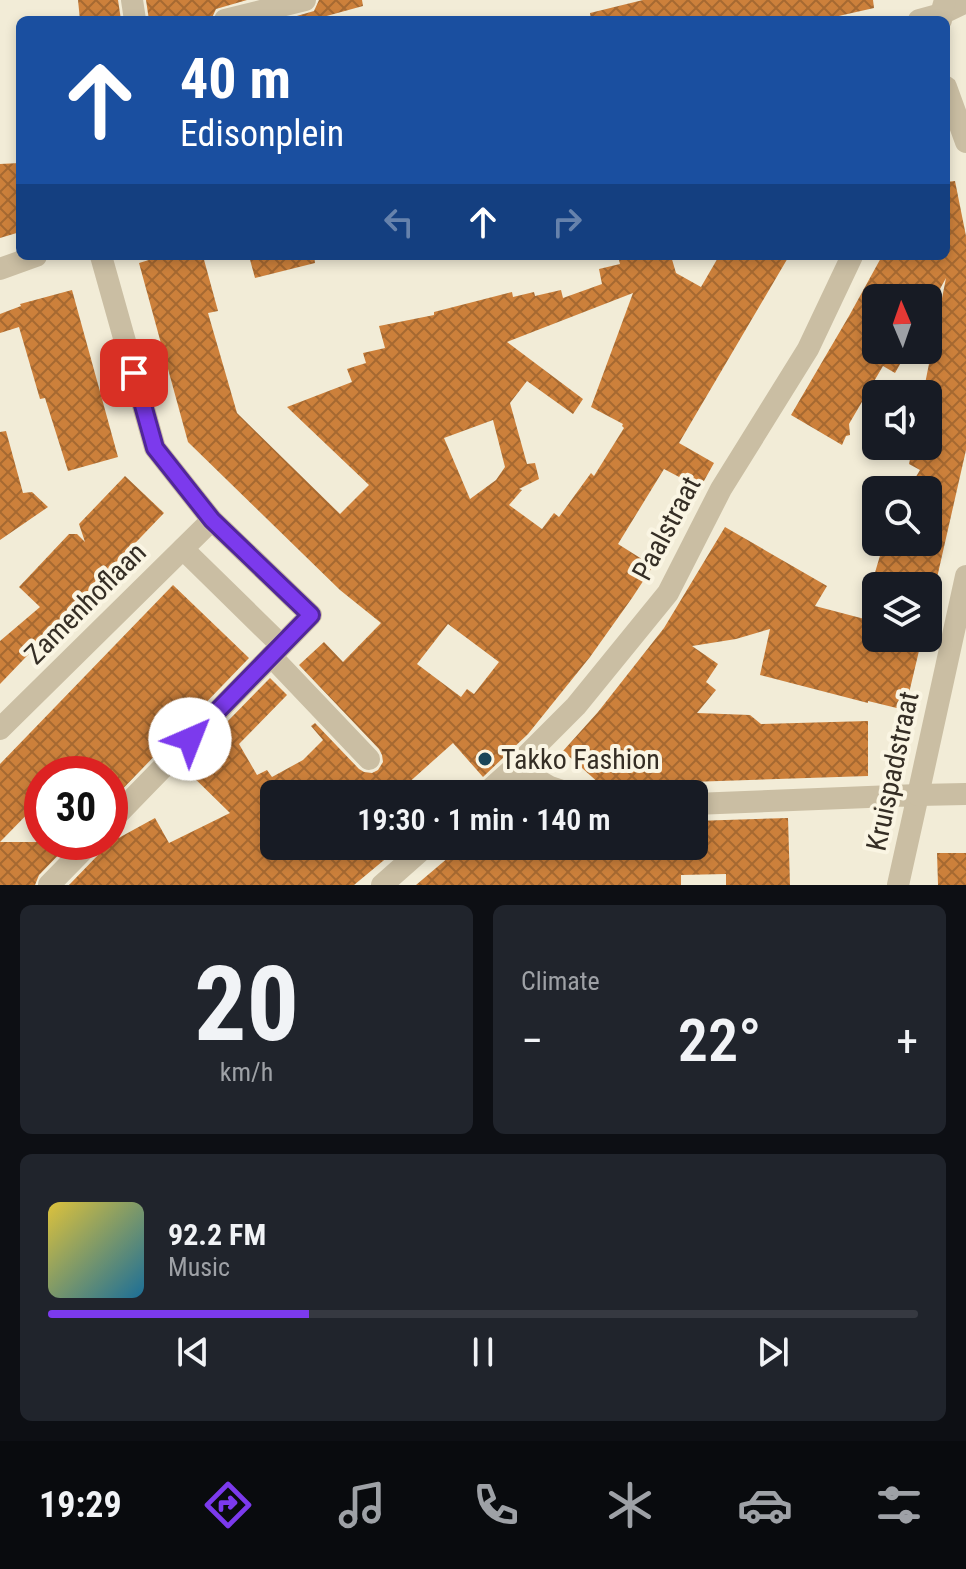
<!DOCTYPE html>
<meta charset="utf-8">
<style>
:root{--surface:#171b24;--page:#20242c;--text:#f1f3f6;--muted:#9ea1a6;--line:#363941;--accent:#7c3aed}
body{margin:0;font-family:"Roboto Condensed",sans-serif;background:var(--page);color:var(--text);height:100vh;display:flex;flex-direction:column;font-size:30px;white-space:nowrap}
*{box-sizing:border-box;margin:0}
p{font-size:26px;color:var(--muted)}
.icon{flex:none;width:44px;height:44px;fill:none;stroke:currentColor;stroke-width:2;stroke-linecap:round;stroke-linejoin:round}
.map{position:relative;height:885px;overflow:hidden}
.sheet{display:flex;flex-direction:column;gap:20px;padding:20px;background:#0d0f14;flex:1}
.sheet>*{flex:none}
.banner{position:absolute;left:16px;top:16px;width:934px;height:244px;border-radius:12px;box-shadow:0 4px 12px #0003;background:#1a4fa0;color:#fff;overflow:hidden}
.needle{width:52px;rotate:358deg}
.fabs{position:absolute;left:862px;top:284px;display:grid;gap:16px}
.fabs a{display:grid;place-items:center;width:80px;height:80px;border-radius:12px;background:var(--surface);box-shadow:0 4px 12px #0003;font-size:40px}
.speed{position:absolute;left:24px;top:756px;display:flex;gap:16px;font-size:40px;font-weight:700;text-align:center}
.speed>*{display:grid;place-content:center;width:104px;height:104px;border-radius:50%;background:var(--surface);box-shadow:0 4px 12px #0003;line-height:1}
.speed .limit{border:12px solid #d22;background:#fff;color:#111}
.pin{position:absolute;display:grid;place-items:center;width:68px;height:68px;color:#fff;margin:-34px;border-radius:16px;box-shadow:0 4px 12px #0006}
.me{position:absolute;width:88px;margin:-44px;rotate:44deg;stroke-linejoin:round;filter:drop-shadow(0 0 6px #0008)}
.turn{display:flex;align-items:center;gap:28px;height:168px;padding:0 32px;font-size:36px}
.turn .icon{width:104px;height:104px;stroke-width:2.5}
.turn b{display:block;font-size:56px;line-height:68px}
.lanes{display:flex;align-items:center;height:76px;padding:0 32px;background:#0003;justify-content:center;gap:40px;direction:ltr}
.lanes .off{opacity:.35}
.big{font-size:60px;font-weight:600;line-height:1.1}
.sheet .tile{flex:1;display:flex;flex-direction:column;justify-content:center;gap:12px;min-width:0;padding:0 28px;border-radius:12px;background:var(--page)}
.sheet .dial{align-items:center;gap:0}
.dial b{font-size:104px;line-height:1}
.song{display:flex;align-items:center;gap:24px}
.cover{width:96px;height:96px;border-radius:12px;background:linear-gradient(135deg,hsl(50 70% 55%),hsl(200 70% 35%))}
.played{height:8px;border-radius:4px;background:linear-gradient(90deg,var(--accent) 30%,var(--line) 30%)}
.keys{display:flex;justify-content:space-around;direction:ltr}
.heat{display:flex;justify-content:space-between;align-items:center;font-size:44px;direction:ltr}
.sheet .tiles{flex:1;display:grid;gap:20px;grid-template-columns:1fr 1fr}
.tile:last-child{grid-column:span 2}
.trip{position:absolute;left:260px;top:780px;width:448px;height:80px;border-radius:12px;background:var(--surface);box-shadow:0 4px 12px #0003;font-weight:600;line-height:80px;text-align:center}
.tabs{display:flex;height:128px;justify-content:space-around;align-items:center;background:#090b0e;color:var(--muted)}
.tabs .icon{width:56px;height:56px}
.tabs .active{color:var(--accent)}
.tabs b{font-size:36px;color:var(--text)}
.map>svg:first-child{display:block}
.building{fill:url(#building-cross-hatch);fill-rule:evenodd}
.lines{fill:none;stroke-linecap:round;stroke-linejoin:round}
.minor{stroke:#cabea3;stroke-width:22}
.tertiary{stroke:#cabea3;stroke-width:22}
.route-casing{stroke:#51269a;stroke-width:20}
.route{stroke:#7c3aed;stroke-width:14}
.poi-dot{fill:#194558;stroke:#faf5e3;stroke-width:3}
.labels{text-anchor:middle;stroke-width:8;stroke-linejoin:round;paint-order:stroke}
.street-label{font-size:28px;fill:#352e25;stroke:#faf5e3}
.poi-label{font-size:28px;fill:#352e25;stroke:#faf5e3;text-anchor:start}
</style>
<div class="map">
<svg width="966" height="885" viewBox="0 0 966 885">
<defs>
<pattern id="building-cross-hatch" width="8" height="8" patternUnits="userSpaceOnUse" patternTransform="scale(2)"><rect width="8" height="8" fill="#cc803b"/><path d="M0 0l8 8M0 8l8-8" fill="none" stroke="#a66931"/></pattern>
</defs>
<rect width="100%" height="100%" fill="#f2ecd7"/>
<g class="building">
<polygon points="78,0 118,0 121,20 80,20"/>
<polygon points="146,0 247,0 216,9 211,20 149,20"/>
<polygon points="319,0 362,0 363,6 312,20 283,20 314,11"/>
<polygon points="643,0 873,0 874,8 821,20 591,20 590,13"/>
<polygon points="20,163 20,232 0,238 0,164"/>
<polygon points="955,181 966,236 966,450 934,591 928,590 928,586 914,586 874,576 884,542 928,542 928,490 908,490 920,470 909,464 913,446 928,446 928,394 923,394 946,278 935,298 876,298 876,350 908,350 895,373 883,366 849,424 850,435 846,436 842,445 791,415 849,316 882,256 946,256 946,182"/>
<path d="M162 256H203L218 311 208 313 237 413 340 514 369 485 287 407 352 382 347 369 366 363 363 353 385 348 379 326 434 315V312L512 292 513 297 534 292 535 296 561 290 563 298 602 284 599 269 620 264 618 256H671L676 273 701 287 719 256H789L679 443 714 463 700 488 664 469 618 544 653 566 632 598 590 657 528 734 483 777 453 743 396 794H274V846H401L354 885H69L101 852 104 846 155 818 169 843 230 813 183 767 270 678 287 695 239 744 257 775 267 770 272 777 303 760 323 740 311 726 315 723 359 769 364 772 372 773 378 770 383 762 382 755 379 749 299 665 324 642 343 662 381 623 340 590 188 442 139 263ZM633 293 591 407 623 424 622 426 624 428 594 476 591 473 559 517 554 513 542 529 509 505 522 490 519 489 539 479 535 463 527 464 510 403 527 381 573 414 583 399 507 342ZM493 420 505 467 496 480 470 499 444 438ZM448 624 499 662 474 694 467 689 461 697 417 664Z"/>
<polygon points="249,256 314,256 315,263 255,278"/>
<polygon points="72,290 118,457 68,471 45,398 40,399 19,327 0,333 0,314 21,306 20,304"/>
<polygon points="6,431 23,493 32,492 48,507 0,540 0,432"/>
<polygon points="125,476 164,513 0,684 0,641 40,607 19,587 69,534 77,534 85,542 79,524"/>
<polygon points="725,527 827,586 815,606 876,622 876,638 922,638 905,710 868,701 868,703 760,675 770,629 736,639 692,646 718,664 706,682 716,690 697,713 750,715 761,724 868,721 868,776 601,785 563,751 598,712 664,628"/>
<polygon points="173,585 249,658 110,802 110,774 42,774 42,799 0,842 71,842 39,875 35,885 0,885 0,764"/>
<polygon points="788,818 790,885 726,885 726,874 681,875 681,885 416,885 462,846 694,846 694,821"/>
<polygon points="937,853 966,853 966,885 938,885"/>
</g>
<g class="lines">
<g class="minor">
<polyline points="132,0 135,20"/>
<polyline points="225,20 305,0"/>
<polyline points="919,20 941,14 966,2"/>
<polyline points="101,256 155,448 212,520 311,615 110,822"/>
<polyline points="0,269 36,256"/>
<polyline points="183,549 281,645"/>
<polyline points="271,656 369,759"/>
<polyline points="0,729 212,520"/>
<polyline points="515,767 550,787 571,794"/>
<polyline points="485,794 515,767 576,706 668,593 721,489 808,349 852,256"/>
<polyline points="694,804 918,795 898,885"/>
<polyline points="49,885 91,842"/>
<polyline points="382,885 426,846"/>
</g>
<g class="tertiary">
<polyline points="941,20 941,14 945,0"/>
<polyline points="946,87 966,142"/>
<polyline points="966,576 918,795 966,794"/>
</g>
</g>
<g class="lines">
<g class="route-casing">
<polyline id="route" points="134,373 155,448 212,520 311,615 190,739"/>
</g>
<use href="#route" class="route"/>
</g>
<circle class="poi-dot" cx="485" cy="759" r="8"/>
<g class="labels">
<g class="street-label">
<text transform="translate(666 528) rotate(-62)" y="10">Paalstraat</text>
<text transform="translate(85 603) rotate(-45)" y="10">Zamenhoflaan</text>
<text transform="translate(892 771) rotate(-78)" y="10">Kruispadstraat</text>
</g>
<g class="poi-label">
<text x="501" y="769">Takko Fashion</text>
</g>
</g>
</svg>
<div class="fabs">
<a><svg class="needle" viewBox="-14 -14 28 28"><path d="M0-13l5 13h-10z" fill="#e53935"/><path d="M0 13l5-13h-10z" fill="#9ea1a6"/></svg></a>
<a><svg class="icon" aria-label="sound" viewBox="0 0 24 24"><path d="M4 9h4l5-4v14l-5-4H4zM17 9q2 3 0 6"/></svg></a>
<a><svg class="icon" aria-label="search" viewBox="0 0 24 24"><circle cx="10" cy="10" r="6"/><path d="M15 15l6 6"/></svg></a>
<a><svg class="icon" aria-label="layers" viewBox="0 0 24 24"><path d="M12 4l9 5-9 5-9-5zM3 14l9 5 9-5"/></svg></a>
</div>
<div class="speed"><div class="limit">30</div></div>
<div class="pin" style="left:134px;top:373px;background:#d93025"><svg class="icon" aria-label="arrive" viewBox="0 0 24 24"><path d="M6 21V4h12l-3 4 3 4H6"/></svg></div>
<svg class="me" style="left:190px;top:739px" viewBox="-20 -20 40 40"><circle r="19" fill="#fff"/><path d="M0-13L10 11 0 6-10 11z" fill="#7c3aed"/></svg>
<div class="trip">19:30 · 1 min · 140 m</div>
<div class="banner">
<div class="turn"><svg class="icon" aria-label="ahead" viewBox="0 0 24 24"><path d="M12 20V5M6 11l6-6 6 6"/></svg><div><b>40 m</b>Edisonplein</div></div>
<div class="lanes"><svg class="icon off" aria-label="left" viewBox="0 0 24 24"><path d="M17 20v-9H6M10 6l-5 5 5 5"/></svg><svg class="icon" aria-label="ahead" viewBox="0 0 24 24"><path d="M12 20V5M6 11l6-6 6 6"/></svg><svg class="icon off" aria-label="right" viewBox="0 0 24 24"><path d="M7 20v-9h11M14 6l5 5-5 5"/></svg></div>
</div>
</div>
<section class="sheet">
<div class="tiles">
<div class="tile dial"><b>20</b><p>km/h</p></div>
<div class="tile"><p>Climate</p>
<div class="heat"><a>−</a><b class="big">22°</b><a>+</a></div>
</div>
<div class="tile">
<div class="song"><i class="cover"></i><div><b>92.2 FM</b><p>Music</p></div></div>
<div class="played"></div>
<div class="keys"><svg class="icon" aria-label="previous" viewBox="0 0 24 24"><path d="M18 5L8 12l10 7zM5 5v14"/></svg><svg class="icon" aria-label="pause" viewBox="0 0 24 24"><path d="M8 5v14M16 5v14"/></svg><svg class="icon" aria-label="next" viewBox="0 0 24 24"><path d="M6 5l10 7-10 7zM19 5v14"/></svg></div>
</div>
</div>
</section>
<nav class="tabs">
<b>19:29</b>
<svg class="icon active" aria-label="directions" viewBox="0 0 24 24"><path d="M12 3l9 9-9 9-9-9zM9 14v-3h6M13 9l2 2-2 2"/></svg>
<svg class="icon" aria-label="music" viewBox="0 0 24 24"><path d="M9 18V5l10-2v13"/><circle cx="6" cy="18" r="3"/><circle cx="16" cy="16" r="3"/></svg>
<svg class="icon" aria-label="phone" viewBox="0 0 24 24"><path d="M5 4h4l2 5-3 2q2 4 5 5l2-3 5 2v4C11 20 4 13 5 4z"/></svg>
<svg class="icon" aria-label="climate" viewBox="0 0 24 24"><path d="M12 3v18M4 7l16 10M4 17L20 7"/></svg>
<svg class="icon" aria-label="car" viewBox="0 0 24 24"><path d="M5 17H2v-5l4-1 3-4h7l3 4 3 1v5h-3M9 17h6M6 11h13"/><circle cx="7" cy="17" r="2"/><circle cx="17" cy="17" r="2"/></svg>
<svg class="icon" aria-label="filters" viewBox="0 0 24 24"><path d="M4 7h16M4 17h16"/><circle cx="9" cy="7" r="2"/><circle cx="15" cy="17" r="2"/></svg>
</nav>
